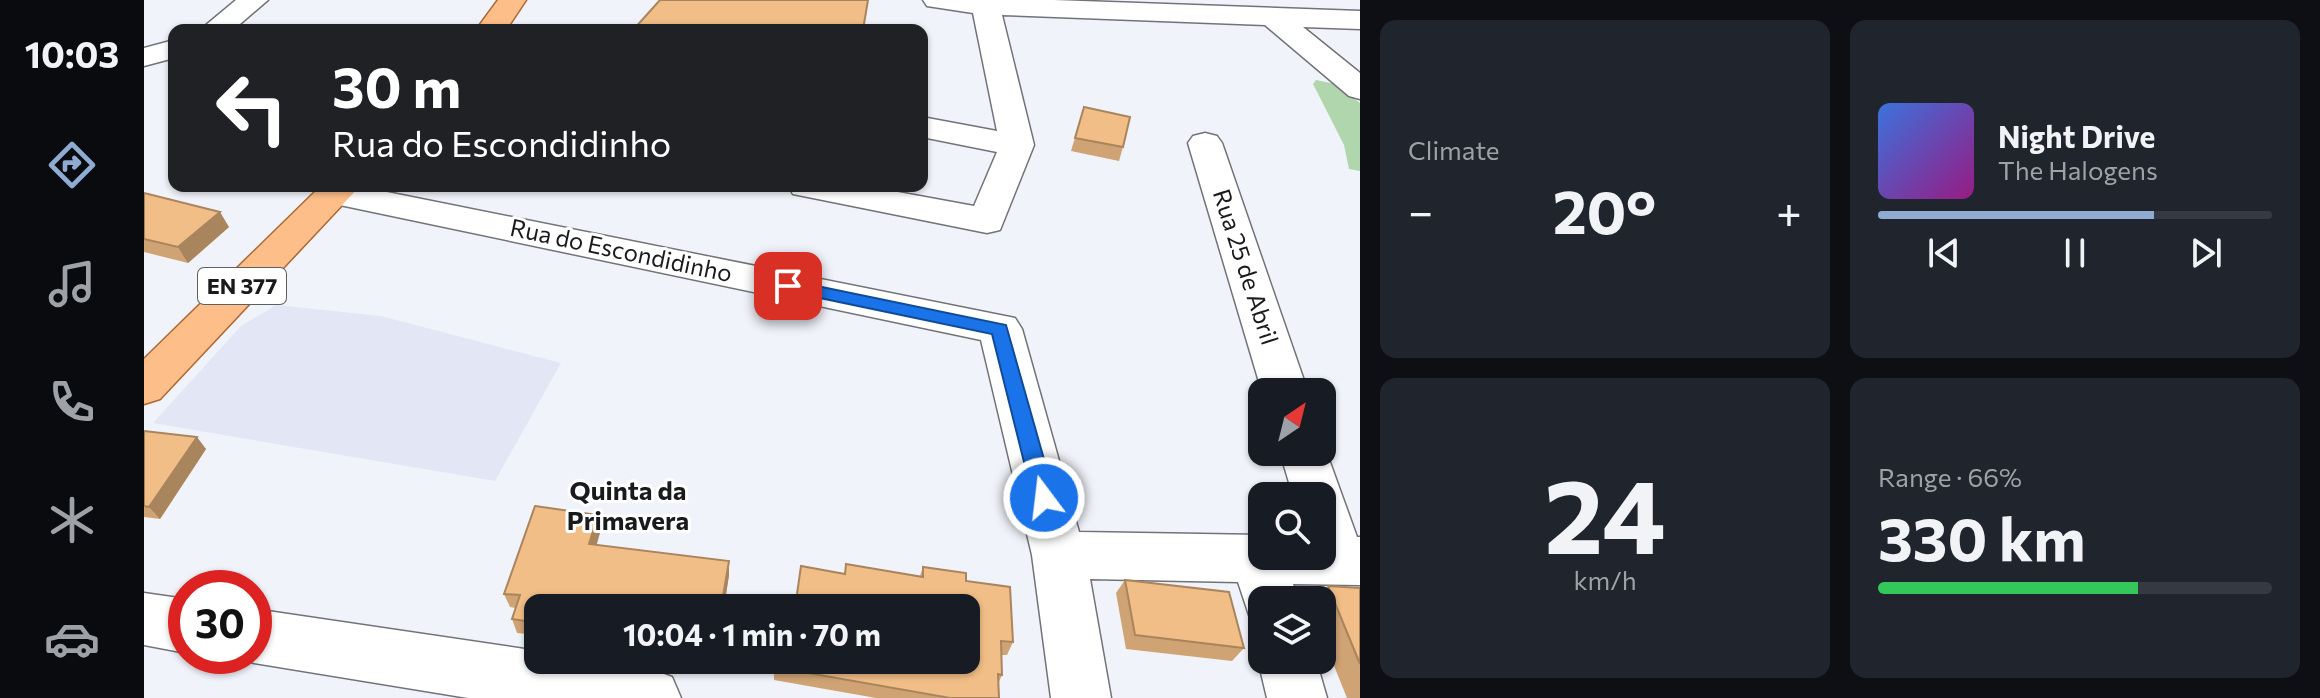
<!DOCTYPE html>
<meta charset="utf-8">
<style>
:root{--surface:#171b24;--page:#20242c;--text:#f1f3f6;--muted:#9ea1a6;--line:#363941;--accent:#8fabd2}
body{margin:0;font-family:Commissioner,sans-serif;background:var(--page);color:var(--text);height:100vh;display:flex;flex-direction:column;font-size:30px;white-space:nowrap}
*{box-sizing:border-box;margin:0}
p{font-size:26px;color:var(--muted)}
.icon{flex:none;width:44px;height:44px;fill:none;stroke:currentColor;stroke-width:2;stroke-linecap:round;stroke-linejoin:round}
.map{position:relative;flex:1;overflow:hidden}
.sheet{display:flex;flex-direction:column;gap:20px;padding:20px;background:#0d0f14;width:960px}
.sheet>*{flex:none}
.guide{position:absolute;left:24px;top:24px;width:760px;height:168px;border-radius:16px;box-shadow:0 2px 6px #0004;background:#202124;color:#fff;overflow:hidden}
.needle{width:52px;rotate:35deg}
.controls{position:absolute;left:1104px;top:378px;display:grid;gap:16px}
.controls a{display:grid;place-items:center;width:88px;height:88px;border-radius:16px;background:var(--surface);box-shadow:0 2px 6px #0004;font-size:40px}
.speed{position:absolute;left:24px;top:570px;display:flex;gap:16px;font-size:40px;font-weight:700;text-align:center}
.speed>*{display:grid;place-content:center;width:104px;height:104px;border-radius:50%;background:var(--surface);box-shadow:0 2px 6px #0004;line-height:1}
.speed .limit{border:12px solid #d22;background:#fff;color:#111}
.pin{position:absolute;display:grid;place-items:center;width:68px;height:68px;color:#fff;margin:-34px;border-radius:16px;box-shadow:0 4px 12px #0006}
.me{position:absolute;width:88px;margin:-44px;rotate:345deg;stroke-linejoin:round;filter:drop-shadow(0 0 6px #0008)}
.turn{display:flex;align-items:center;gap:28px;height:168px;padding:0 32px;font-size:36px}
.turn .icon{width:104px;height:104px;stroke-width:2.5}
.turn b{display:block;font-size:56px;line-height:68px}
.big{font-size:60px;font-weight:700;line-height:1.1}
.sheet .tile{flex:1;display:flex;flex-direction:column;justify-content:center;gap:12px;min-width:0;padding:0 28px;border-radius:16px;background:var(--page)}
.sheet .dial{align-items:center;gap:0}
.dial b{font-size:104px;line-height:1}
.song{display:flex;align-items:center;gap:24px}
.cover{width:96px;height:96px;border-radius:12px;background:linear-gradient(135deg,hsl(220 70% 55%),hsl(310 70% 35%))}
.played{height:8px;border-radius:4px;background:linear-gradient(90deg,var(--accent) 70%,var(--line) 70%)}
.keys{display:flex;justify-content:space-around;direction:ltr}
.heat{display:flex;justify-content:space-between;align-items:center;font-size:44px;direction:ltr}
.charge{height:12px;border-radius:6px;background:linear-gradient(90deg,#34c759 66%,var(--line) 0)}
.sheet .tiles{flex:1;display:grid;gap:20px;grid-template-columns:repeat(2,1fr)}
.trip{position:absolute;left:380px;top:594px;width:456px;height:80px;border-radius:16px;background:var(--surface);box-shadow:0 2px 6px #0004;font-weight:700;line-height:80px;text-align:center}
main{display:flex;flex:1;min-height:0}
.tab-bar{display:flex;flex-direction:column;width:144px;justify-content:space-around;align-items:center;background:#090b0e;color:var(--muted)}
.tab-bar .icon{width:56px;height:56px}
.tab-bar .active{color:var(--accent)}
.tab-bar b{font-size:36px;color:var(--text)}
.map>svg:first-child{display:block}
.built{fill:#e3e7f5}
.green{fill:#b0d6ad}
.lines{fill:none;stroke-linecap:round;stroke-linejoin:round}
.minor-casing{stroke:#727379;stroke-width:3}
.major-casing{stroke:#ad6830;stroke-width:3}
.minor{fill:#fff;fill-rule:evenodd}
.major{fill:#febe89;fill-rule:evenodd}
.wall{fill:#d0a374}
.shaded-wall{fill:#a9855e}
.building{fill:#f2be87;stroke:#a9855e;stroke-width:2}
.route{fill:#1a73e8;stroke:#114b97;stroke-width:2}
.labels{text-anchor:middle;stroke-width:6;stroke-linejoin:round;paint-order:stroke}
.shield{fill:#fff;stroke:#5e5f60;stroke-width:2}
.shield-label{font-size:22px;font-weight:bold;fill:#191a1c}
.street-label{font-size:24px;fill:#191a1c;stroke:#fff}
.neighbourhood-label{font-size:26px;font-weight:bold;fill:#191a1c;stroke:#fff}
</style>
<main>
<nav class="tab-bar">
<b>10:03</b>
<svg class="icon active" aria-label="directions" viewBox="0 0 24 24"><path d="M12 3l9 9-9 9-9-9zM9 14v-3h6M13 9l2 2-2 2"/></svg>
<svg class="icon" aria-label="music" viewBox="0 0 24 24"><path d="M9 18V5l10-2v13"/><circle cx="6" cy="18" r="3"/><circle cx="16" cy="16" r="3"/></svg>
<svg class="icon" aria-label="phone" viewBox="0 0 24 24"><path d="M5 4h4l2 5-3 2q2 4 5 5l2-3 5 2v4C11 20 4 13 5 4z"/></svg>
<svg class="icon" aria-label="climate" viewBox="0 0 24 24"><path d="M12 3v18M4 7l16 10M4 17L20 7"/></svg>
<svg class="icon" aria-label="car" viewBox="0 0 24 24"><path d="M5 17H2v-5l4-1 3-4h7l3 4 3 1v5h-3M9 17h6M6 11h13"/><circle cx="7" cy="17" r="2"/><circle cx="17" cy="17" r="2"/></svg>
</nav>
<div class="map">
<svg width="1216" height="698" viewBox="0 0 1216 698">
<rect width="100%" height="100%" fill="#f1f3fa"/>
<polygon class="built" points="132,305 237,316 417,363 351,481 9,423 97,326"/>
<polygon class="green" points="1172,80 1191,84 1216,103 1216,171 1205,169 1200,145 1169,84"/>
<g class="lines">
<g class="minor-casing">
<g id="minor">
<polygon points="92,0 124,0 89,30 56,30"/>
<polygon points="779,0 910,0 1216,11 1216,29 1159,27 1216,73 1216,99 1205,96 1121,25 858,15 890,145 856,230 843,233 649,194 644,186 721,186 830,206 853,152 778,137 778,117 853,131 829,13 783,6"/>
<polygon points="30,40 30,58 0,66 0,48"/>
<polygon points="1061,133 1073,136 1078,143 1164,392 1118,392 1044,143 1049,136"/>
<polygon points="177,186 213,186 871,318 878,329 935,532 1118,535 1118,556 1178,556 1178,496 1149,496 1136,452 1178,452 1178,440 1213,537 1216,537 1216,585 1149,584 1154,600 1118,600 1118,622 1106,618 1094,582 946,579 967,698 907,698 888,555 837,340 191,204 178,201 173,193"/>
<polygon points="0,593 42,599 42,653 0,645"/>
<path d="M110 609 394 651V660C440 660 485 659 528 677L537 698H324L110 663 92 656H110Z"/>
<polygon points="1118,650 1118,660 1172,660 1183,698 1123,698 1114,660"/>
</g>
</g>
<g class="major-casing">
<g id="major">
<polygon points="354,0 382,0 362,30 332,30"/>
<polygon points="177,186 216,186 16,399 0,404 0,359"/>
</g>
</g>
<use href="#minor" class="minor"/>
<use href="#major" class="major"/>
</g>
<g class="wall">
<polygon points="940,107 979,147 975,161 927,151"/>
<polygon points="0,193 85,227 44,263 0,252"/>
<polygon points="0,431 62,449 16,519 0,517"/>
<polygon points="454,515 457,529 452,545 585,575 580,608 394,608 394,635 373,633 368,619 372,608 366,607 360,594"/>
<polygon points="779,567 822,581 869,642 863,655 858,655 858,675 854,684 855,698 732,698 630,680 630,667 701,574 776,576"/>
<polygon points="981,580 1100,648 1088,661 982,649 972,593"/>
<polygon points="1184,586 1216,588 1216,698 1203,698 1178,636 1178,600 1171,600"/>
</g>
<g class="shaded-wall">
<polygon points="76,212 85,227 44,263 34,247"/>
<polygon points="53,437 62,449 16,519 5,507"/>
<polygon points="454,515 457,529 449,558 445,544"/>
<polygon points="585,561 585,575 580,608 577,608"/>
</g>
<g class="building">
<polygon points="516,0 724,0 719,30 489,30"/>
<polygon points="940,107 986,117 979,147 931,138"/>
<polygon points="0,193 76,212 34,247 0,239"/>
<polygon points="0,431 53,437 5,507 0,506"/>
<polygon points="391,506 454,515 445,544 585,561 577,608 394,608 394,623 368,619 376,595 360,594"/>
<polygon points="702,564 779,577 779,567 822,573 822,581 866,587 869,642 857,641 858,675 854,674 855,698 806,698 630,667 631,660 822,660 822,608 651,608 657,566 701,574"/>
<polygon points="981,580 1085,592 1100,648 991,635"/>
<polygon points="1184,586 1216,588 1216,664"/>
</g>
<polygon class="route" points="644,280 862,325 911,498 907,505 900,507 893,505 889,498 848,334 638,290 636,286"/>
<g class="labels">
<rect class="shield" x="54" y="268" width="88" height="36" rx="6"/>
<g class="shield-label">
<text x="98" y="294">EN 377</text>
</g>
<g class="street-label">
<text transform="translate(477 251) rotate(12)" y="8">Rua do Escondidinho</text>
<text transform="translate(1101 267) rotate(72)" y="8">Rua 25 de Abril</text>
</g>
<g class="neighbourhood-label">
<text x="484" y="500">Quinta da<tspan x="484" dy="30">Primavera</tspan></text>
</g>
</g>
</svg>
<div class="controls">
<a><svg class="needle" viewBox="-14 -14 28 28"><path d="M0-13l5 13h-10z" fill="#e53935"/><path d="M0 13l5-13h-10z" fill="#9ea1a6"/></svg></a>
<a><svg class="icon" aria-label="search" viewBox="0 0 24 24"><circle cx="10" cy="10" r="6"/><path d="M15 15l6 6"/></svg></a>
<a><svg class="icon" aria-label="layers" viewBox="0 0 24 24"><path d="M12 4l9 5-9 5-9-5zM3 14l9 5 9-5"/></svg></a>
</div>
<div class="speed"><div class="limit">30</div></div>
<div class="pin" style="left:644px;top:286px;background:#d93025"><svg class="icon" aria-label="arrive" viewBox="0 0 24 24"><path d="M6 21V4h12l-3 4 3 4H6"/></svg></div>
<svg class="me" style="left:900px;top:498px" viewBox="-20 -20 40 40"><circle r="17" fill="#1a73e8" stroke="#fff" stroke-width="3"/><path d="M0-11L8 9 0 5-8 9z" fill="#fff"/></svg>
<div class="trip">10:04 · 1 min · 70 m</div>
<div class="guide">
<div class="turn"><svg class="icon" aria-label="left" viewBox="0 0 24 24"><path d="M17 20v-9H6M10 6l-5 5 5 5"/></svg><div><b>30 m</b>Rua do Escondidinho</div></div>
</div>
</div>
<section class="sheet">
<div class="tiles">
<div class="tile"><p>Climate</p>
<div class="heat"><a>−</a><b class="big">20°</b><a>+</a></div>
</div>
<div class="tile">
<div class="song"><i class="cover"></i><div><b>Night Drive</b><p>The Halogens</p></div></div>
<div class="played"></div>
<div class="keys"><svg class="icon" aria-label="previous" viewBox="0 0 24 24"><path d="M18 5L8 12l10 7zM5 5v14"/></svg><svg class="icon" aria-label="pause" viewBox="0 0 24 24"><path d="M8 5v14M16 5v14"/></svg><svg class="icon" aria-label="next" viewBox="0 0 24 24"><path d="M6 5l10 7-10 7zM19 5v14"/></svg></div>
</div>
<div class="tile dial"><b>24</b><p>km/h</p></div>
<div class="tile"><p>Range · 66%</p><b class="big">330 km</b><div class="charge"></div></div>
</div>
</section>
</main>
